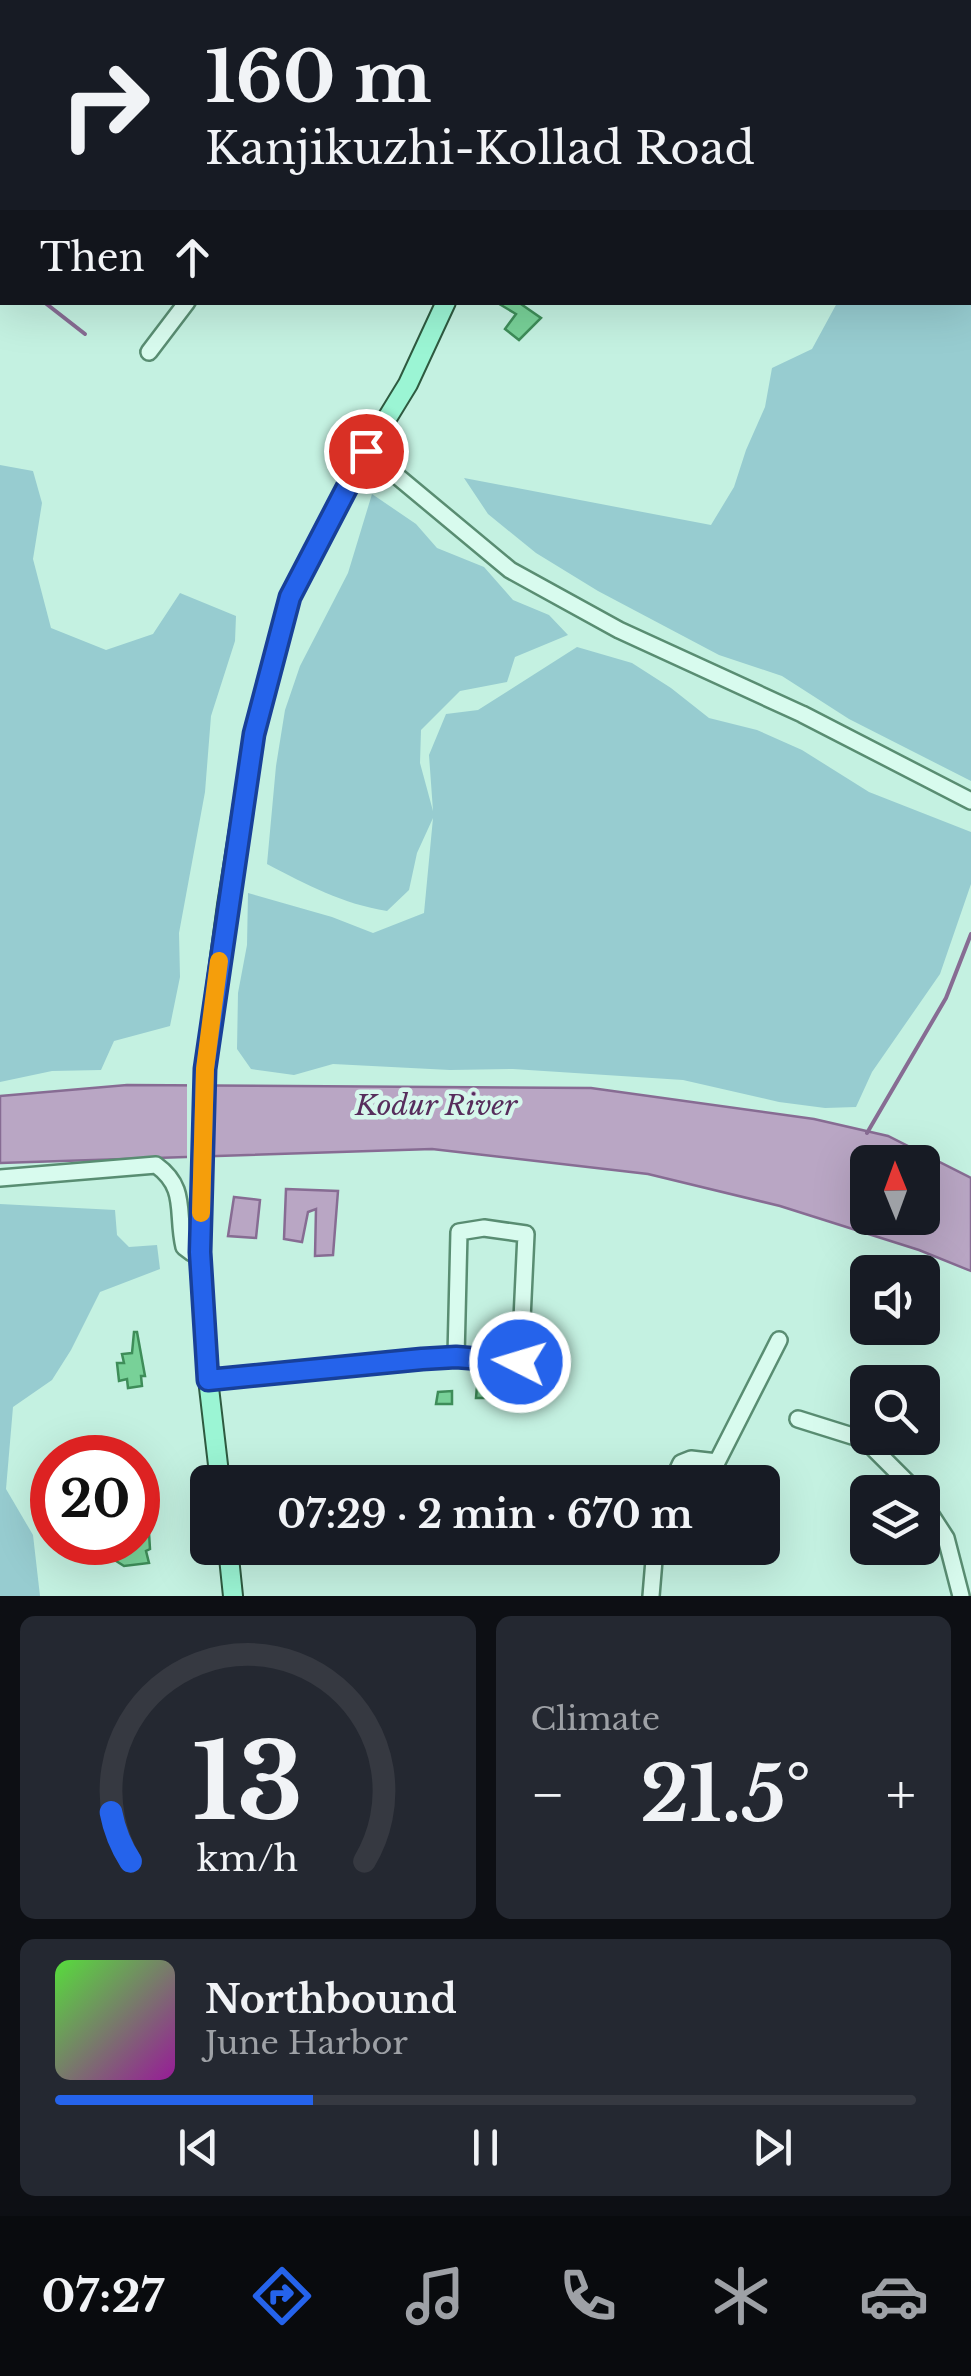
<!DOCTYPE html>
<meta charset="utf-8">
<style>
:root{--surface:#171b24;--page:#242831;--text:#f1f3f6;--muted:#9ea1a6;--line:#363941;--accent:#2563eb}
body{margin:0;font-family:"Libre Baskerville",serif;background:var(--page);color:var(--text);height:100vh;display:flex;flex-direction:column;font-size:38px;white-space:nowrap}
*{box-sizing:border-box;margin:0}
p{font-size:32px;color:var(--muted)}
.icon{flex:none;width:55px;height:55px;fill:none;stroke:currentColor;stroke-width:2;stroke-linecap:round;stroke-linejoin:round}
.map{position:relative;height:1596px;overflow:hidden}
.sheet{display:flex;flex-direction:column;gap:20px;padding:20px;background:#0d0f14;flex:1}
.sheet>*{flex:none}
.banner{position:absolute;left:0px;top:0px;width:972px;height:305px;box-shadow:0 10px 40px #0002;background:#171b24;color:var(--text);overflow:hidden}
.needle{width:65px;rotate:359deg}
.tools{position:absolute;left:850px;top:1145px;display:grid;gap:20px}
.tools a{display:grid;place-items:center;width:90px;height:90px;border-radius:15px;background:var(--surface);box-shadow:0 10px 40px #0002;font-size:50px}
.speed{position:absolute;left:30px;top:1435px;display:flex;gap:20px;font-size:50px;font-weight:700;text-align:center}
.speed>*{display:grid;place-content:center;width:130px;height:130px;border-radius:50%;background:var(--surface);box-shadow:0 10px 40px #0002;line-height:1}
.speed .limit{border:15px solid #d22;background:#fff;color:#111}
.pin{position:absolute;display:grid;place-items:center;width:85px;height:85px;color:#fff;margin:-42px;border:5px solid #fff;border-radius:50%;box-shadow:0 2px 10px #0007}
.me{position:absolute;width:110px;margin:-55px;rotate:275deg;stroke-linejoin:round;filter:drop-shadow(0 0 8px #0008)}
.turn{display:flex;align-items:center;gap:35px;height:210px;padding:0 40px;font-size:45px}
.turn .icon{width:130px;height:130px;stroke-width:2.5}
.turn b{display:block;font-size:70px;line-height:85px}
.then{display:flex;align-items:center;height:95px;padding:0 40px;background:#0003;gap:20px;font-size:38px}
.big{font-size:75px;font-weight:800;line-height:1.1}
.sheet .card{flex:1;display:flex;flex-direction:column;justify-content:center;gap:15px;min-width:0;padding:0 35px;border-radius:15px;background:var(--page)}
.sheet .dial{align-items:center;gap:0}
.dial svg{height:260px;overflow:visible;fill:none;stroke:var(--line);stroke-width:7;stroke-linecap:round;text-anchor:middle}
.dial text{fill:var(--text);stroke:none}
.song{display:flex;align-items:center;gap:30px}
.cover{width:120px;height:120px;border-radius:15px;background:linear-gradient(135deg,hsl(110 70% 55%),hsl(300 70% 35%))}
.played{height:10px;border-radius:5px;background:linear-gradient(90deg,var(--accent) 30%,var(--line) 30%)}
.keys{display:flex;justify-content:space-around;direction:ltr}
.heat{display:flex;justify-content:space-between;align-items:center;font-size:55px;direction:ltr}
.sheet .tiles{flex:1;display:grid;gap:20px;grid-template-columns:1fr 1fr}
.card:last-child{grid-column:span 2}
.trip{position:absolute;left:190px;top:1465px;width:590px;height:100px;border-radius:15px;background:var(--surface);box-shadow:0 10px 40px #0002;font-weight:800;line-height:100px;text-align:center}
.tab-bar{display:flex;height:160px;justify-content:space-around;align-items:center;background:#090b0e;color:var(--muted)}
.tab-bar .icon{width:70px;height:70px}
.tab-bar .selected{color:var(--accent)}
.tab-bar b{font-size:45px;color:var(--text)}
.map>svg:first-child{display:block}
.green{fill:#97ccd0}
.water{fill:#b9a6c4;stroke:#876c93;stroke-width:2.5;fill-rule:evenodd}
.pier{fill:#c4f1e1}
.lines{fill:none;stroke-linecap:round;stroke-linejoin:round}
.stream{stroke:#876c93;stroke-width:4}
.building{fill:#78d198;stroke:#3e8d59;stroke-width:2.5}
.minor-casing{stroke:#598d72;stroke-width:20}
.major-casing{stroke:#2e5a40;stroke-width:22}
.minor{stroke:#d8fbee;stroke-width:15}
.major{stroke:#9bf5d4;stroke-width:18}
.route-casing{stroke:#184099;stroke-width:25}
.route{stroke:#2563eb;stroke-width:18}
.slow{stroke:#f59e0b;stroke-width:18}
.labels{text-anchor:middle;stroke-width:9;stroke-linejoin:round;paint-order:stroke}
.water-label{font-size:28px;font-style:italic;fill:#572d5c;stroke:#d5f7eb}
</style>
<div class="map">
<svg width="971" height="1596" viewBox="0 0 971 1596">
<rect width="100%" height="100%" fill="#c4f1e1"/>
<g class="green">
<polygon points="971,262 971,781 849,719 782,676 719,655 598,591 536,553 488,514 464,478 711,525 734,487 746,450 765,407 772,368 812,349 837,303 970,302"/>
<polygon points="0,465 33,471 42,503 33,559 51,628 106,650 153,634 180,593 236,616 235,641 211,716 205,792 179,933 180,977 170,1026 114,1041 101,1070 52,1071 0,1082"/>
<path d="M372 494 416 524 437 548 484 567 513 600 549 615 568 635 515 657 507 682 460 691 421 730 420 763 433 811 429 755 446 714 478 710 577 647 632 663 671 688 709 718 757 730 802 750 869 792 971 832V884L940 974 872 1072 856 1107 825 1108 779 1102 683 1080 513 1069 450 1070 333 1064 294 1075 251 1069 237 1049 238 993 247 945 248 893 332 917 373 933 424 913 433 818 417 853 409 890 387 911C343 904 307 885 267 864L276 766 285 710 300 666 348 573Z"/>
<polygon points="0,1204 115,1210 117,1235 129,1247 157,1245 160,1269 100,1292 71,1350 52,1380 13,1407 6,1489 33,1535 40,1596 0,1596"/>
</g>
<g class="water">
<path d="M127 1085 591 1088 814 1119 888 1136 971 1178V1271L919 1250 780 1206 648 1174 432 1149 0 1163V1096ZM868 1162H922V1218H868Z"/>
<polygon points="286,1189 338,1191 333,1255 315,1256 316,1209 308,1212 302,1242 284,1239"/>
<polygon points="234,1197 260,1200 256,1238 228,1236"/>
</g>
<polygon class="pier" points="209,1082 208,1161 187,1161 187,1083"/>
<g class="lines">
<g class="stream">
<polyline points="0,269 2,271"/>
<polyline points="44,302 85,334"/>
<polyline points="867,1133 946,998 971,934"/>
</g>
</g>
<g class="building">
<polygon points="496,302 518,302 541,318 519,340 505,329 516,314"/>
<polygon points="134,1332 137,1332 145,1376 141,1376 142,1386 128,1388 127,1379 119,1381 117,1363 124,1363 122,1354 132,1353"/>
<polygon points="534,1347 556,1347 555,1358 551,1358 549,1368 544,1369 543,1398 476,1398 478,1374 534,1376"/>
<polygon points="452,1391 452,1404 436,1404 438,1392"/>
<polygon points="149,1533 150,1549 146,1551 149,1563 124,1566 113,1559 110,1542 138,1542 138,1534"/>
</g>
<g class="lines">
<g class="minor-casing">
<g id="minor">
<polyline points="743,2 743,0"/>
<polyline points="970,186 971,186"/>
<polyline points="149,352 187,302"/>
<polyline points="367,451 510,570 619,630 802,714 971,801"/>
<path d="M0 1178 156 1165C188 1188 176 1213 184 1247L192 1253 199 1252"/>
<polyline points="208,1379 422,1359 456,1357 520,1362 526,1234 484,1228 459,1232 456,1357"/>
<polyline points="798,1419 865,1440 917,1492"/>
<polyline points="672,1482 681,1463 691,1459 717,1462 779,1340"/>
<polyline points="922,1501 946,1538 961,1596"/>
<polyline points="651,1596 655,1548"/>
</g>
</g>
<g class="major-casing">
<g id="major">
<polyline points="459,0 459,2"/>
<polyline points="220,1482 208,1379 199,1252 205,1069 227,905 254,734 290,597 367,451 408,384 446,302"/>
<polyline points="228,1548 233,1596"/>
</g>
</g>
<use href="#minor" class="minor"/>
<use href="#major" class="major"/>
</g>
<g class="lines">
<g class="route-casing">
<polyline id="route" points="366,451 290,597 254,734 205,1069 200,1252 208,1380 422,1359 456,1357 520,1362"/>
</g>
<use href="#route" class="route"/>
<polyline class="slow" points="201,1213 205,1069 219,961"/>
</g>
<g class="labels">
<g class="water-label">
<text x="436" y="1115">Kodur River</text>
</g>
</g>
</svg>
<div class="tools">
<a><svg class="needle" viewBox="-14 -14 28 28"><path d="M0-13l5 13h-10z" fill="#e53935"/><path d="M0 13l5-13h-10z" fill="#9ea1a6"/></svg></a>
<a><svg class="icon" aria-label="sound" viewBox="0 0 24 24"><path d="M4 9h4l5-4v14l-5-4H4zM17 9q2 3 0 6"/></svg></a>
<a><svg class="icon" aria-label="search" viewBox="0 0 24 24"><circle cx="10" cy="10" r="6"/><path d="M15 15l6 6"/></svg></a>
<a><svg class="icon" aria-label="layers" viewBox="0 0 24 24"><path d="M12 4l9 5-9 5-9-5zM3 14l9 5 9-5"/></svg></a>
</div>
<div class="speed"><div class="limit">20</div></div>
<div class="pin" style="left:366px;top:451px;background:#d93025"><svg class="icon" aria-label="arrive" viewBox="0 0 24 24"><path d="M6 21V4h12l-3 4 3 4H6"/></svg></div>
<svg class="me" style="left:520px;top:1362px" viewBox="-20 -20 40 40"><circle r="17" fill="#2563eb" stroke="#fff" stroke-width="3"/><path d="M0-11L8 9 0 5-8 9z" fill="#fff"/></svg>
<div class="trip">07:29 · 2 min · 670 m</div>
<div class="banner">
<div class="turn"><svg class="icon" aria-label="right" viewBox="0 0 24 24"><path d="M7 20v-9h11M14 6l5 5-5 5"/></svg><div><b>160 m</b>Kanjikuzhi-Kollad Road</div></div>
<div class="then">Then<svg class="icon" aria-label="ahead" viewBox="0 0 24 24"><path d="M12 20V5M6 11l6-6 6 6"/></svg></div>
</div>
</div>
<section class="sheet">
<div class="tiles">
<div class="card dial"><svg viewBox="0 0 100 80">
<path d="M14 69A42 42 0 1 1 86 69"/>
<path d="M14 69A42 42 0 0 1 8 54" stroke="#2563eb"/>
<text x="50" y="56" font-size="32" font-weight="700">13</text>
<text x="50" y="72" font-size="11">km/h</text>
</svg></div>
<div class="card"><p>Climate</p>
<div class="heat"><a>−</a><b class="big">21.5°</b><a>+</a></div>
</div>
<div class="card">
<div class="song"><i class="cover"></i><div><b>Northbound</b><p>June Harbor</p></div></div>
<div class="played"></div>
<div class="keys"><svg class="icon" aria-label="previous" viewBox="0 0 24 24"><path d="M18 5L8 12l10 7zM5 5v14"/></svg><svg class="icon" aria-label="pause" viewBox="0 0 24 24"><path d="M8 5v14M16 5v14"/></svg><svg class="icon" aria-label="next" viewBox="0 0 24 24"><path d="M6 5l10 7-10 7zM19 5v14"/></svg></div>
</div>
</div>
</section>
<nav class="tab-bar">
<b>07:27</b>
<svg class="icon selected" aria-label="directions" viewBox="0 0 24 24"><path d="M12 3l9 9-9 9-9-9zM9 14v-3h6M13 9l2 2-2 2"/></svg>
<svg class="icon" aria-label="music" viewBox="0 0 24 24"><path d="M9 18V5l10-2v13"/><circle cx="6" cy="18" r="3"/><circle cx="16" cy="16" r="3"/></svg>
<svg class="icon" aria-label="phone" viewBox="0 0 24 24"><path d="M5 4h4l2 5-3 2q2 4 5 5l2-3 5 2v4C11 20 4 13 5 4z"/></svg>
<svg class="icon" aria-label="climate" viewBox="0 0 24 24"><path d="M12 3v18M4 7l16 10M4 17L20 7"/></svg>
<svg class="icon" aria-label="car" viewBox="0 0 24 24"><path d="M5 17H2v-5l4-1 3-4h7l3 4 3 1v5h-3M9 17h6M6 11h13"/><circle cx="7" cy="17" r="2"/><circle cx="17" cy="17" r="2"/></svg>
</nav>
